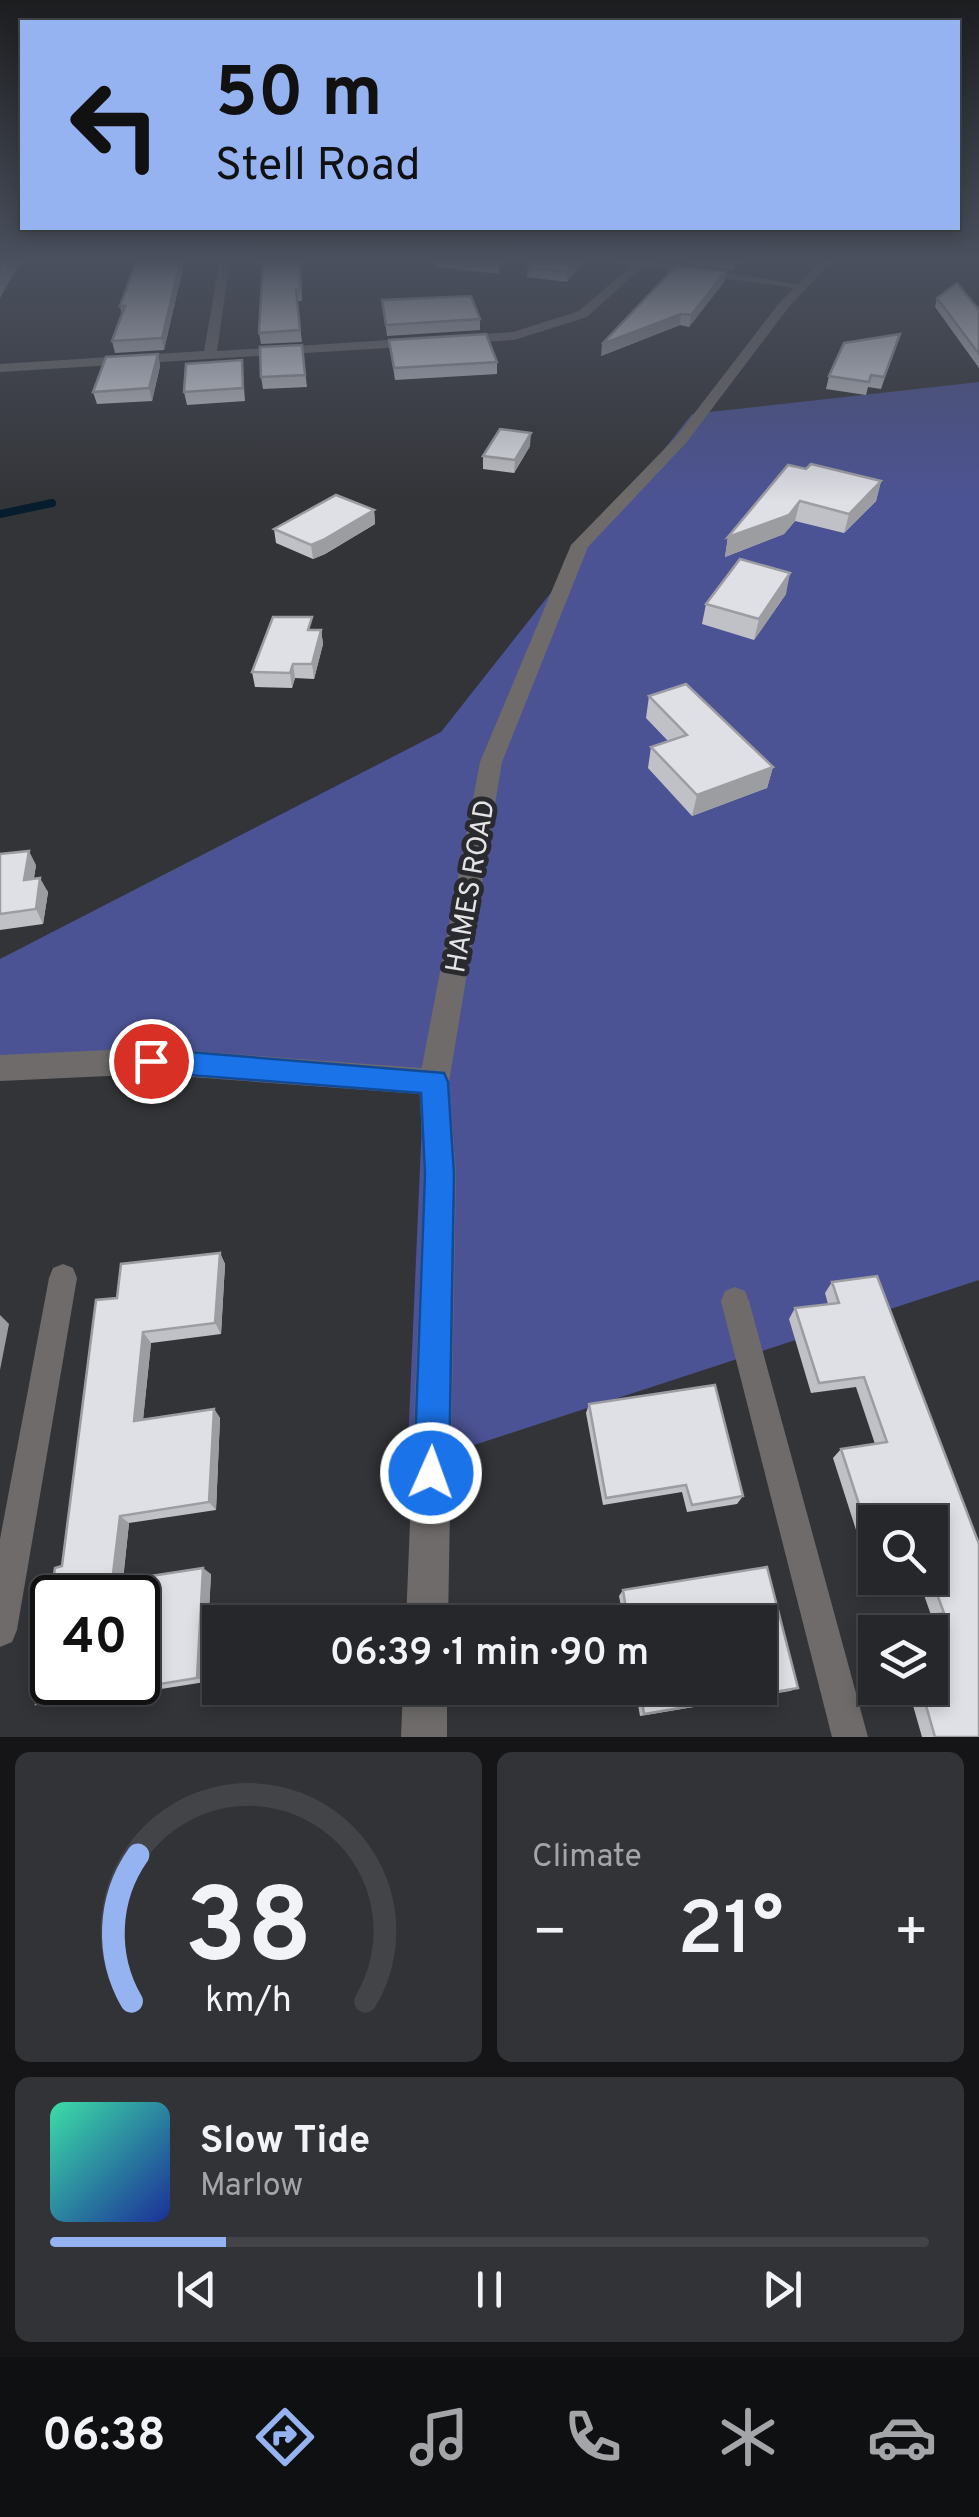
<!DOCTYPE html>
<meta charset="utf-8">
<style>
:root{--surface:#26272a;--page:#323336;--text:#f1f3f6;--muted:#a4a5a8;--line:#424447;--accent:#95b2f1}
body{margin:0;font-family:Overpass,sans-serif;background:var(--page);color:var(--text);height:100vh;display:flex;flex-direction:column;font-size:38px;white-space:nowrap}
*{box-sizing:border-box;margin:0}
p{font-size:32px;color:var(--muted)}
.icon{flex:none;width:55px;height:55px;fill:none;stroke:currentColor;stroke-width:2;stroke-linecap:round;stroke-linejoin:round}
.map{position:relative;height:1737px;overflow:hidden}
.details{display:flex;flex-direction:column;gap:15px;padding:15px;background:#151517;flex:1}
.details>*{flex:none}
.banner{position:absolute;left:20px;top:20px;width:940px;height:210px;border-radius:0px;box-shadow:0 5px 15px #0003,0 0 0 2px var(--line);background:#95b2f1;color:#111;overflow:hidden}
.tools{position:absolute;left:858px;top:1505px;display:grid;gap:20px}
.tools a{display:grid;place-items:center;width:90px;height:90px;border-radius:0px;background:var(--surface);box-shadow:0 5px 15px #0003,0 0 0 2px var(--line);font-size:50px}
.speed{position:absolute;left:30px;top:1575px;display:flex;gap:20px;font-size:50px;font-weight:700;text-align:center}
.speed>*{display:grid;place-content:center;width:130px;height:130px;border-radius:50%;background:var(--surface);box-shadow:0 5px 15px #0003,0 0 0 2px var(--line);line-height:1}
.speed .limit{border:5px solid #111;border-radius:15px;background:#fff;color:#111}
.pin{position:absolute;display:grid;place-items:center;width:85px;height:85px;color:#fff;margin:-42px;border:5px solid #fff;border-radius:50%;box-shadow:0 2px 10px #0007}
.me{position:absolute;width:110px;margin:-55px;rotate:2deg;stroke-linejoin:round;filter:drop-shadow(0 0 8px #0008)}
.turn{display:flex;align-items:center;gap:35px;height:210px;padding:0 30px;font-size:45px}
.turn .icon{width:130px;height:130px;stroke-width:2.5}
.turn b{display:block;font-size:70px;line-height:85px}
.big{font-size:75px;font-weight:600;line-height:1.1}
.details .widget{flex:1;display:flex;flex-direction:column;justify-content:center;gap:15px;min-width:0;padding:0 35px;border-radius:15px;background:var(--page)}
.details .dial{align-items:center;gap:0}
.dial svg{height:260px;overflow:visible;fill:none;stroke:var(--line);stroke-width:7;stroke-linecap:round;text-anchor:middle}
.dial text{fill:var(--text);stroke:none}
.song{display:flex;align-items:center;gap:30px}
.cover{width:120px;height:120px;border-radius:15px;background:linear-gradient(135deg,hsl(160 70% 55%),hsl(230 70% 35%))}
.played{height:10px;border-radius:5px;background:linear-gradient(90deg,var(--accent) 20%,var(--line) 20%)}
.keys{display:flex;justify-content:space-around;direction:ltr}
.heat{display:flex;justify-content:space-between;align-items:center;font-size:55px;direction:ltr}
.details .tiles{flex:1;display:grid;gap:15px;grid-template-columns:1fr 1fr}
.widget:last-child{grid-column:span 2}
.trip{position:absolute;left:202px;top:1605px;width:575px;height:100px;border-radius:0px;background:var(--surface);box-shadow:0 5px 15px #0003,0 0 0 2px var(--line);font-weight:600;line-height:100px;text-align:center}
.menu{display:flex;height:160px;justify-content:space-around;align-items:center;background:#0f1011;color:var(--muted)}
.menu .icon{width:70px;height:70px}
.menu .current{color:var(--accent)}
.menu b{font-size:45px;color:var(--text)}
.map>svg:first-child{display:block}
.forest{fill:#4c5394}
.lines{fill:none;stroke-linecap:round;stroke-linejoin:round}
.stream{stroke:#051d2c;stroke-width:8}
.service{fill:#6e6b6a;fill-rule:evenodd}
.minor{fill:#6e6b6a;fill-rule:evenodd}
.tertiary{fill:#6e6b6a;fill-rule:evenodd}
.wall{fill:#c0c1c6}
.shaded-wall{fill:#9c9da1}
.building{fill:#dfe0e6;stroke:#9c9da1;stroke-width:2.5;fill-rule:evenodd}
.route{fill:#1a73e8;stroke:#114b97;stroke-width:2.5}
.labels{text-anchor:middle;stroke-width:10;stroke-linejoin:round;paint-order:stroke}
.street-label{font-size:28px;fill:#e4e4e7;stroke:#292a2e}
</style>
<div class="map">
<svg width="979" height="1737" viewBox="0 0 979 1737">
<rect width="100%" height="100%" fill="#333438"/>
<polygon class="forest" points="979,382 979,1280 407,1467 424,1075 0,1063 0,959 441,732 692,414"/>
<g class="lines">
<polyline class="stream" points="0,514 52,503"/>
<g class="service">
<polygon points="63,1264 73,1268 77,1278 17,1630 12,1642 0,1647 0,1539 49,1278 53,1268"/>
<polygon points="735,1287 745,1291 749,1301 868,1737 832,1737 721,1301 725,1291"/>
</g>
<g class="minor">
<polygon points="220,259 230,259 217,351 513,332 579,311 631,266 602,259 650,259 649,261 808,286 802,289 642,267 587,317 514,340 0,372 0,364 204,351"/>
<polygon points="151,1048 434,1069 445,1073 449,1082 445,1091 434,1095 151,1074 0,1081 0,1055"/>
</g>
<g class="tertiary">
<polygon points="823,259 834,259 788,308 686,443 588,547 502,762 449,1082 456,1174 448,1622 406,1622 424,1174 419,1082 480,762 571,545 676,437 780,302"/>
<polygon points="403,1688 447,1688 447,1737 401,1737"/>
</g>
</g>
<g class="wall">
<polygon points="137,259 185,259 164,350 115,353 112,341 122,315 120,306"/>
<polygon points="301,259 302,301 297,301 302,342 261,344 259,333"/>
<polygon points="434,259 497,259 499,263 499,274 437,267"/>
<polygon points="536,259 586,259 567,282 527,277 528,268"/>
<polygon points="687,259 742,259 733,270 687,263"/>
<polygon points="724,282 689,327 680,325 601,356"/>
<polygon points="937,298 979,310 979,368 935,307"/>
<polygon points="382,300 480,319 480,330 387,336"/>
<polygon points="900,334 881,389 868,387 866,395 826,389 829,376"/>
<polygon points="389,340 497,362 497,374 395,380"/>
<polygon points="302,345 307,387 263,389 261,377"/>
<polygon points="158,354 160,366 152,401 97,404 93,392"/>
<polygon points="242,360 245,401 187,405 184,392"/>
<polygon points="530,446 514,473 483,469 483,456"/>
<polygon points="806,469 881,481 876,501 844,533 795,521 784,534 725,557 728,537"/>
<polygon points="374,510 375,524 325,554 313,559 276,543 274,529"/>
<polygon points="786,594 754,640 702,624 706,604"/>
<polygon points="314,630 321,630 323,644 314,679 295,678 292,688 255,687 252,672"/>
<polygon points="649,696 773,767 767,788 692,816 648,768 651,747 668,741 646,718"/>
<polygon points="36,865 34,878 48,892 43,924 0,930 0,914"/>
<polygon points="220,1253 225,1264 221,1334 151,1343 143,1419 214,1409 220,1418 216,1510 129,1523 123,1580 211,1574 205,1682 48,1707 36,1704 117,1298"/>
<polygon points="877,1276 979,1737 922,1737 908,1688 930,1688 930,1632 892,1632 890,1625 900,1620 931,1615 918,1578 930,1578 930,1522 875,1522 875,1530 857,1533 833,1458 841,1449 875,1444 856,1387 811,1393 789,1319 795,1308 828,1304 825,1293 832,1282"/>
<polygon points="589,1404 743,1496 737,1504 687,1512 682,1492 603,1505 586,1413"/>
<polygon points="767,1567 798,1688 790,1691 640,1716 635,1688 760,1688 760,1622 624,1622 619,1596 623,1590"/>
</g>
<g class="shaded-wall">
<polygon points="12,259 22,259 0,298 0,281"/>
<polygon points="181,259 185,259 164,350 162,338"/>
<polygon points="578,259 586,259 567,282 567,272"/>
<polygon points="735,259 742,259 733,270 735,260"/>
<polygon points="726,271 724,282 689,327 691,315"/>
<polygon points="681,314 680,325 601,356 602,344"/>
<polygon points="158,354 160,366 152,401 149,388"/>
<polygon points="531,433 530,446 514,473 515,460"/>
<polygon points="881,481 876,501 844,533 849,514"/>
<polygon points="800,501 795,521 784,534 725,557 728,537"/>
<polygon points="374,510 375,524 325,554 313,559 311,545"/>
<polygon points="790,573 786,594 754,640 759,619"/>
<polygon points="321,630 323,644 314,679 312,664"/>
<polygon points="293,664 295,678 292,688 290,673"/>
<polygon points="773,767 767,788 692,816 697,795"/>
<polygon points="29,851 36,865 31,894 24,880"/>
<polygon points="40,878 48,892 43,924 36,909"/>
<polygon points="220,1253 225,1264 221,1334 215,1323"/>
<polygon points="0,1315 9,1324 0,1370"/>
<polygon points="143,1332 151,1343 142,1430 134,1421"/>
<polygon points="214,1409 220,1418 216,1510 209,1502"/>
<polygon points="120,1516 129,1523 122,1588 112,1582"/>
<polygon points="203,1568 211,1574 205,1682 197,1678"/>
</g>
<g class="building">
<polygon points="0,259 12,259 0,281"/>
<polygon points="137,259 181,259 162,338 112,341 125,306 120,306"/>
<polygon points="263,259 300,259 300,290 296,290 300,330 259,333"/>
<polygon points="457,259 497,259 499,263"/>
<polygon points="536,259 578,259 567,272 528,268"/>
<polygon points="677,265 726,271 691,315 681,314 602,344"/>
<polygon points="957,283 979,310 979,354 937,298"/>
<polygon points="471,296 480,319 386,325 382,300"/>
<polygon points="486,334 497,362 394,368 389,340"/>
<polygon points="900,334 884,377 871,375 869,382 829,376 844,343"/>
<polygon points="302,345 305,375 261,377 260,347"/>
<polygon points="158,354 149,388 93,392 106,357"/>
<polygon points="242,360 243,388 184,392 186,364"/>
<polygon points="500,429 531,433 515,460 483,456"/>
<polygon points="811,464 881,481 849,514 800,501 789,515 728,537 788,465 806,469"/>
<polygon points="336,495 374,510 323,540 311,545 274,529"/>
<polygon points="740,559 790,573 759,619 706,604"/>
<polygon points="273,617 312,617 308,630 321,630 312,664 293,664 290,673 252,672"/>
<polygon points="686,684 773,767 697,795 651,747 687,735 649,696"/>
<polygon points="29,851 24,880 40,878 36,909 0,914 0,854"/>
<path d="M220 1253 215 1323 143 1332 134 1421 214 1409 209 1502 120 1516 112 1582 203 1568 197 1678 36 1704 55 1568 62 1566 96 1300 117 1298 121 1264ZM52 1598H138V1682H52Z"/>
<polygon points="877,1276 979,1544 979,1737 935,1737 921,1688 930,1688 930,1632 904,1632 900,1620 944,1613 930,1575 930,1522 911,1522 910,1519 889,1522 875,1522 875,1525 866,1526 841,1449 887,1442 864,1377 819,1383 795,1308 839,1303 832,1282"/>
<polygon points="715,1385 743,1496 692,1505 686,1485 606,1498 589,1404"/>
<polygon points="767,1567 798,1688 644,1714 640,1688 760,1688 760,1622 628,1622 623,1590"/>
</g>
<linearGradient id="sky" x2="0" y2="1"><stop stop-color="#1c1d1f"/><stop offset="0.52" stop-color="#4a505e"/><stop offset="1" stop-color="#4a505e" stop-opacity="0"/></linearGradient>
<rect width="979" height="502" fill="url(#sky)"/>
<polygon class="route" points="151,1049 444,1073 448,1082 454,1174 449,1473 444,1486 431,1491 419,1486 414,1473 425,1174 421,1093 151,1072 142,1069 138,1061 142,1053"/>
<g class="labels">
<g class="street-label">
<text transform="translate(469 886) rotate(-80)" y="10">HAMES ROAD</text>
</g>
</g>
</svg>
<div class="tools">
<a><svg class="icon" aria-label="search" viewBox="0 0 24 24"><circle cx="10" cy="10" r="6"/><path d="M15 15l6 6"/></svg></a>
<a><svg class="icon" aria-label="layers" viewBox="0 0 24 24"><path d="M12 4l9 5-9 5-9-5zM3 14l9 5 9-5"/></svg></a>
</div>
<div class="speed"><div class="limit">40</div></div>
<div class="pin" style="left:151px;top:1061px;background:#d93025"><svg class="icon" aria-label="arrive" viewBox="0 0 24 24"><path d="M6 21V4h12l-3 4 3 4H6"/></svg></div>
<svg class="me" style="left:431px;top:1473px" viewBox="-20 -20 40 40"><circle r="17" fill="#1a73e8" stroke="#fff" stroke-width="3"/><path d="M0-11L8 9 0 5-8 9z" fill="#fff"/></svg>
<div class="trip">06:39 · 1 min · 90 m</div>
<div class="banner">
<div class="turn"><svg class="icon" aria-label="left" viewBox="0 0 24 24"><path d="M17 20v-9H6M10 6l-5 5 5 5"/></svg><div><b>50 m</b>Stell Road</div></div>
</div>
</div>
<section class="details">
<div class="tiles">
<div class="widget dial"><svg viewBox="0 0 100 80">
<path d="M14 69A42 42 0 1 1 86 69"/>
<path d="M14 69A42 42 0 0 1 16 24" stroke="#95b2f1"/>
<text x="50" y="56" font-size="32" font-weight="700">38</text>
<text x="50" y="72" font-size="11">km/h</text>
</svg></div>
<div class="widget"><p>Climate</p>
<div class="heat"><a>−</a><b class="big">21°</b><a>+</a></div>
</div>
<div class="widget">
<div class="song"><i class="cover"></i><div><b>Slow Tide</b><p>Marlow</p></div></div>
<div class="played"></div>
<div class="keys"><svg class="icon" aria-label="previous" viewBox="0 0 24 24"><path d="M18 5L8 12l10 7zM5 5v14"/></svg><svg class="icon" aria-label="pause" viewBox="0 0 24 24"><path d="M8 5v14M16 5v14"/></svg><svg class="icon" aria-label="next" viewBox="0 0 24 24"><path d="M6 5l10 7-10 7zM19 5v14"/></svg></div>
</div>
</div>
</section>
<nav class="menu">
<b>06:38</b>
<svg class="icon current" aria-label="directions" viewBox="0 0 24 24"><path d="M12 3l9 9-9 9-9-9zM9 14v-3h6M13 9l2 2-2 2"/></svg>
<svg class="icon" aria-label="music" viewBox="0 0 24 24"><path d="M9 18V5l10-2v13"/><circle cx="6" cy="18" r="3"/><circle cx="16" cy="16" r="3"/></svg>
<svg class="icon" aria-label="phone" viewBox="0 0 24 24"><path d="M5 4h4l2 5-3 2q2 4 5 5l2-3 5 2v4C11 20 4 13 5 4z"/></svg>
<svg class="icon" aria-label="climate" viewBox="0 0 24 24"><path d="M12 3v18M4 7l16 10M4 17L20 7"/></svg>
<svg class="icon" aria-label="car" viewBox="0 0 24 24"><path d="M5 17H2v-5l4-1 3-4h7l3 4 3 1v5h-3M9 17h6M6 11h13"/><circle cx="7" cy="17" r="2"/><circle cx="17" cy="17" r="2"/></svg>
</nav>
